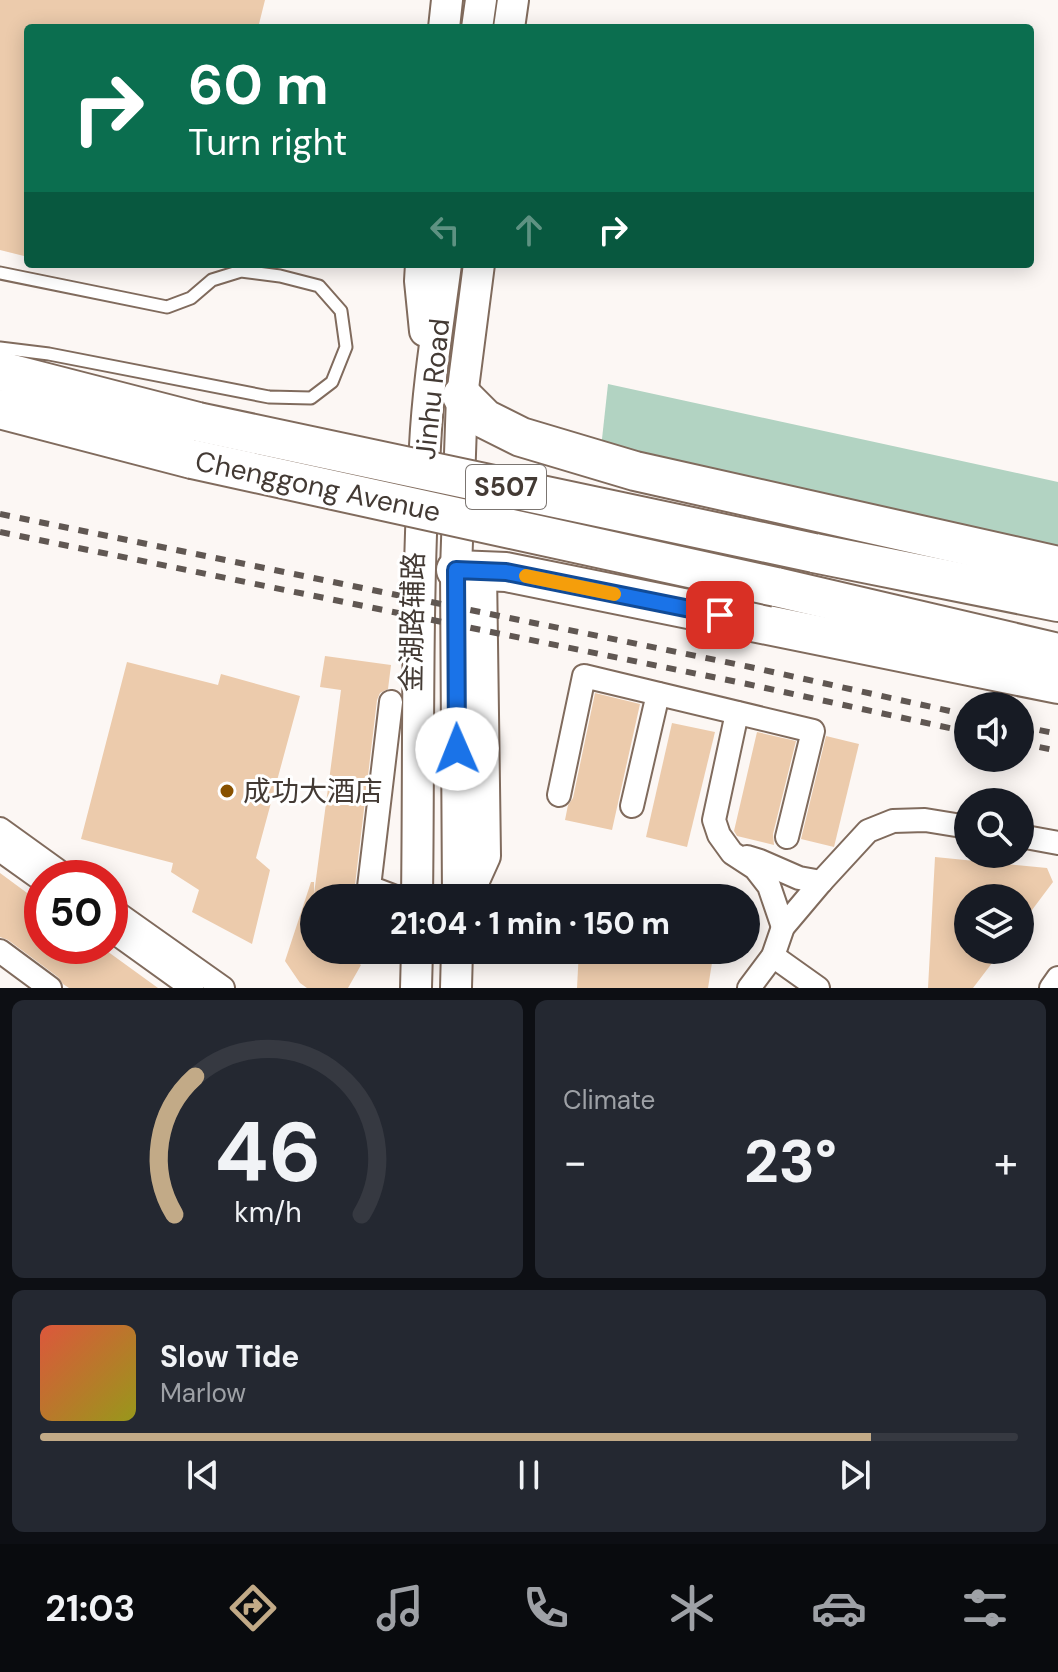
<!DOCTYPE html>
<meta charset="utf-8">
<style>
:root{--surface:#171b24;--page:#242831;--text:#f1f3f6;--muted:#9ea1a6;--line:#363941;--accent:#c2aa87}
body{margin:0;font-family:"DM Sans","Noto Sans SC",sans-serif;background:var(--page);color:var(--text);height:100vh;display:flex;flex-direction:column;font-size:30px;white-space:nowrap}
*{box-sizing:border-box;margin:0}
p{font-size:26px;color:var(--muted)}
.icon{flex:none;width:44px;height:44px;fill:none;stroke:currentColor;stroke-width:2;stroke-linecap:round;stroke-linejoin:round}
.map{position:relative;height:988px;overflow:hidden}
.details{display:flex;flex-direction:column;gap:12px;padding:12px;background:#0d0f14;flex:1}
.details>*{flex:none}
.top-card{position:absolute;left:24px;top:24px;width:1010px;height:244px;border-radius:8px;box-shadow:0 4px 20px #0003;background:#0b6e4f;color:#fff;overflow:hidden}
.controls{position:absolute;left:954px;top:692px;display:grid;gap:16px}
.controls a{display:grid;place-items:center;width:80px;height:80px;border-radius:50%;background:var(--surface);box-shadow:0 4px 20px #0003;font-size:40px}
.speed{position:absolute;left:24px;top:860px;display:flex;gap:16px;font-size:40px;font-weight:700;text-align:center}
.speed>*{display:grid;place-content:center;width:104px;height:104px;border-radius:50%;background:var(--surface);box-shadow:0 4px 20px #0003;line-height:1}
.speed .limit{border:12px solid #d22;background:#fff;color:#111}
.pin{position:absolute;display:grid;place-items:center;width:68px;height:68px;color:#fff;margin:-34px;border-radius:16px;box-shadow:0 4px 12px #0006}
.me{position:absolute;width:88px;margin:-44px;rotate:359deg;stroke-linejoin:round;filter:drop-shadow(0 0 6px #0008)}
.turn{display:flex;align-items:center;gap:28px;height:168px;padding:0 32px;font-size:36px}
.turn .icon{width:104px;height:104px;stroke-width:2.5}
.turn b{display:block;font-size:56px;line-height:68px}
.lanes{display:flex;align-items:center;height:76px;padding:0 32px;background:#0003;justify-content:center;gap:40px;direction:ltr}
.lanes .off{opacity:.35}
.big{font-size:60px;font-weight:800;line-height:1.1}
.details .tile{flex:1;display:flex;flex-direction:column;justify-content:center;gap:12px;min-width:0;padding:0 28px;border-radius:12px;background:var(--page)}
.details .dial{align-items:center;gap:0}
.dial svg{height:208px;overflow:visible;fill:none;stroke:var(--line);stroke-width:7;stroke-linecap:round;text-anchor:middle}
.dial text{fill:var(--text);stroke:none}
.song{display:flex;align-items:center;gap:24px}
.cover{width:96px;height:96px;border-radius:12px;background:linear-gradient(135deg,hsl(10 70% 55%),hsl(60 70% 35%))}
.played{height:8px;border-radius:4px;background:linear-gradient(90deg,var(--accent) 85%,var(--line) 85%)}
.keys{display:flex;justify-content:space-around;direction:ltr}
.heat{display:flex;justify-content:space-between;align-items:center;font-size:44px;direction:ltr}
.details .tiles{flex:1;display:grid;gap:12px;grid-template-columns:1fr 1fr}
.tile:last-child{grid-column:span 2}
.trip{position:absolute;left:300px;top:884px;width:460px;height:80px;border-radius:40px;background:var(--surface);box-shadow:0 4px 20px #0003;font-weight:800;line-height:80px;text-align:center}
.menu{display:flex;height:128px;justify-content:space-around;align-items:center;background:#090b0e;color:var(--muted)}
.menu .icon{width:56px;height:56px}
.menu .selected{color:var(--accent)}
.menu b{font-size:36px;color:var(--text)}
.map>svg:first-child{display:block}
.green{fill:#b2d3c2}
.building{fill:#eccbac}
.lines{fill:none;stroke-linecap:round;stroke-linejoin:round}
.lane-casing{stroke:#806b5d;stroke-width:15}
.street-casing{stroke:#806b5d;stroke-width:26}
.secondary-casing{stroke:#806b5d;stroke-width:34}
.highway-casing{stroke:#806b5d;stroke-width:42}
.lane{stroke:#fff;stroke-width:11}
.street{stroke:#fff;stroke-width:22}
.secondary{stroke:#fff;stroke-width:30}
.highway{stroke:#fff;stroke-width:38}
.rail{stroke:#605752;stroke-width:6;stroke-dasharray:10 10;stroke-linecap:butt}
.highway-bridge-casing{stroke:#806b5d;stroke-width:42;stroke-linecap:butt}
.highway-bridge{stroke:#fff;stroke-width:38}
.route-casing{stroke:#114b97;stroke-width:20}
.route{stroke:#1a73e8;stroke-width:14}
.slow{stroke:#f59e0b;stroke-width:14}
.poi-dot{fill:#885100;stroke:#fff;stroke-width:3}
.labels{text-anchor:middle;stroke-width:6;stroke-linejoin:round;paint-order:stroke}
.shield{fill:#fff;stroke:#7b7571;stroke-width:2}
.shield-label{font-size:26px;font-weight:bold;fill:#433a34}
.street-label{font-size:28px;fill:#433a34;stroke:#fff}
.poi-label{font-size:28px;fill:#433a34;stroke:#fff;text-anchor:start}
</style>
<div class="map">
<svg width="1058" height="988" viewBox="0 0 1058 988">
<rect width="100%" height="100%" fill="#fcf7f4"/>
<polygon class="green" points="608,384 1058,482 1058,547 601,448"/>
<g class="building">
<polygon points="0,0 265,0 258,28 28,28 28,257 0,250"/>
<polygon points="325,656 391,665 388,689 380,693 377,700 355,885 359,898 314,898 314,950 340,950 361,965 348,988 307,988 300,983 285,961 311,882 314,882 314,894 341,690 320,687"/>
<polygon points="127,662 218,685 221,674 300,696 256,858 270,870 252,944 192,912 199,890 171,872 173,863 81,839"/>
<polygon points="595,693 640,704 612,830 565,820 568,805 573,798"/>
<polygon points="672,723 715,732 687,847 646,837"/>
<polygon points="757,732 796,741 773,834 774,845 737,836 734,831"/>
<polygon points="826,736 859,744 834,847 801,839"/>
<polygon points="935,857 1047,868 1053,882 1020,926 1020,898 968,898 968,950 1002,950 973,988 928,988"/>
<polygon points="0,873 42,904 42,946 100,946 158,988 69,988 63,984 58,977 8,940 0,937"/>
<polygon points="579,950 714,950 708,988 577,988"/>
</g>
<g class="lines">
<g class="lane-casing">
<polyline id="lane" points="0,273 167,307 191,298 212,280 241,271 280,276 319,286 341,311 346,347 332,382 311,398 269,397 49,354 0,348"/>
</g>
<g class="street-casing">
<g id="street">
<polyline points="391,702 369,887 398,898"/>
<polyline points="737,713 714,820 719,835 732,853 755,868 769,886 783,927"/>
<polyline points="559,795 584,676 813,731 787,837"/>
<polyline points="632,806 658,694"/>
<polyline points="0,829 68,878"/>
<polyline points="1020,836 1058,843"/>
<polyline points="0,850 42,880"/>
<polyline points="747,857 760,861 799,878 821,882"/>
<polyline points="110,908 223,988"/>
<polyline points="110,929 192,988"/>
<polyline points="0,951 50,988"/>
<polyline points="773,956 818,988"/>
<polyline points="749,988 773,956 783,927 821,882 868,831 893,821 925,820 968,827"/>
<polyline points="1051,988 1058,978"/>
</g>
</g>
<g class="secondary-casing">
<g id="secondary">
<polyline points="444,28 447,0"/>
<polyline points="477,28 481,0"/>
<polyline points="509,28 513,0"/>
<polyline points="421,264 420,281 425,331"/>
<path d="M417 898C419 747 416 596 425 446 428 385 438 325 446 264"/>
<polyline points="458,898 456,570 462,396 479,264"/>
<polyline points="466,898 485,856 481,571"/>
<polyline points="416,988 417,950"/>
<polyline points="456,988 457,950"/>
</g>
</g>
<g class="highway-casing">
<g id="highway">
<polyline points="0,371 198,422"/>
<polyline points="462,396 485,419 521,437 635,471 1058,566"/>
<polyline points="0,409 192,459"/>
<polyline points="814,553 1058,602"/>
<polyline points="456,570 506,572 1058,684"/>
<polyline points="776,587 1058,653"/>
</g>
</g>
<use href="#lane" class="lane"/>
<use href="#street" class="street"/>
<use href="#secondary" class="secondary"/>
<use href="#highway" class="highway"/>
<g class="rail">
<polyline points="0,514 750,667 968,715"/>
<polyline points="0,532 747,684 968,732"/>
<polyline points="1020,726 1058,734"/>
<polyline points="1020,743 1058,751"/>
</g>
<g class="highway-bridge-casing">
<g id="highway-bridge">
<polyline points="198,422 814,553"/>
<polyline points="192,459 776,587"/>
</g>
</g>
<use href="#highway-bridge" class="highway-bridge"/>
</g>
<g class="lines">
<g class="route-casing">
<polyline id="route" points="457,749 456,570 506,572 720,615"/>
</g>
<use href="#route" class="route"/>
<polyline class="slow" points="526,576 614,594"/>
</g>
<circle class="poi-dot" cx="227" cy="791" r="8"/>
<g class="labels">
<rect class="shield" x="466" y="465" width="80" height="44" rx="6"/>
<g class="shield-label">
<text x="506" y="496">S507</text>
</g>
<g class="street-label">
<text transform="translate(432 389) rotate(-84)" y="10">Jinhu Road</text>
<text transform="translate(318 486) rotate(12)" y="10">Chenggong Avenue</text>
<text transform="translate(412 622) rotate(-89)" y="10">金湖路辅路</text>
</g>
<g class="poi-label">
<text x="243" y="801">成功大酒店</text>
</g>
</g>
</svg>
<div class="controls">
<a><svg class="icon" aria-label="sound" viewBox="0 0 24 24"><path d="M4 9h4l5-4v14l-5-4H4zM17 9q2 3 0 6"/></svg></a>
<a><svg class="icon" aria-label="search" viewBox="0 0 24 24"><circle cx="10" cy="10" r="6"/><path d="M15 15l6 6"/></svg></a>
<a><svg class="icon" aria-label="layers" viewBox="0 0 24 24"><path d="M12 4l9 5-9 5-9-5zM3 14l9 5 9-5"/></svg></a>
</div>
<div class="speed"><div class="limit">50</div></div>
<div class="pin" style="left:720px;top:615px;background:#d93025"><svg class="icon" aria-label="arrive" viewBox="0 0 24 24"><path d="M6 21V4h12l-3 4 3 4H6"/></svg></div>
<svg class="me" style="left:457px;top:749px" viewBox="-20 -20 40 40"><circle r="19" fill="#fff"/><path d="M0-13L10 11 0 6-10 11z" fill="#1a73e8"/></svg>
<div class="trip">21:04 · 1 min · 150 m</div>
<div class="top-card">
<div class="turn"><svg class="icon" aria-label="right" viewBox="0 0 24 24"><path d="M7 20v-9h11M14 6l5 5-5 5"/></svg><div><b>60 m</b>Turn right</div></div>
<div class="lanes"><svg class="icon off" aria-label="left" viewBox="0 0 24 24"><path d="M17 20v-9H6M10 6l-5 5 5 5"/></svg><svg class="icon off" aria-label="ahead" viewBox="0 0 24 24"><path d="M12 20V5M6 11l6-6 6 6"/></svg><svg class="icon" aria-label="right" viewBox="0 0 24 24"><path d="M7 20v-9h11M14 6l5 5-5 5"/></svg></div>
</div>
</div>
<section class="details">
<div class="tiles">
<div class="tile dial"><svg viewBox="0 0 100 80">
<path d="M14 69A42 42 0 1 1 86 69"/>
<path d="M14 69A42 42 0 0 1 22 16" stroke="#c2aa87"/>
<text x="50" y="56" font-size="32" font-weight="700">46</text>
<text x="50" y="72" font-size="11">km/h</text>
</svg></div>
<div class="tile"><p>Climate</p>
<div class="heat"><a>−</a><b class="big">23°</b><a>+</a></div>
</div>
<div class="tile">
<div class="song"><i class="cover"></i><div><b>Slow Tide</b><p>Marlow</p></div></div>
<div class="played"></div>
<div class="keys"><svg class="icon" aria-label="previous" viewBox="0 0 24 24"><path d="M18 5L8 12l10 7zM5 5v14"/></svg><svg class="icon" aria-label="pause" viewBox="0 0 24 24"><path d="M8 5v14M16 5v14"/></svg><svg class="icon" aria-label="next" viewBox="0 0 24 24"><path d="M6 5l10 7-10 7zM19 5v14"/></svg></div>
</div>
</div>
</section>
<nav class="menu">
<b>21:03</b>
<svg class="icon selected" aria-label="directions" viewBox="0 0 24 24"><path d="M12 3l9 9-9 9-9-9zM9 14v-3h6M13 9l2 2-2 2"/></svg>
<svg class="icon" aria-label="music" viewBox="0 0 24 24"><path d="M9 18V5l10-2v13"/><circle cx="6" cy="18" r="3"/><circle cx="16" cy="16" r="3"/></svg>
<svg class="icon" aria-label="phone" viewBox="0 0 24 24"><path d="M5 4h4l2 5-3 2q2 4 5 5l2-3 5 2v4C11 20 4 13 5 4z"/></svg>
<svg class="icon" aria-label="climate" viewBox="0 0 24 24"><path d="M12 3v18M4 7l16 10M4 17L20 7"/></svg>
<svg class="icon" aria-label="car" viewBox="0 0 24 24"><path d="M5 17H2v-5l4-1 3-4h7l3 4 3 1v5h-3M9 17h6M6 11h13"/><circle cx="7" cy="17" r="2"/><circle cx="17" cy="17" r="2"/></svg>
<svg class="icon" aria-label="filters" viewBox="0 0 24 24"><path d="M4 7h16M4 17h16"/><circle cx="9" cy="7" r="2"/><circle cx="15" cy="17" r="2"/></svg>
</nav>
